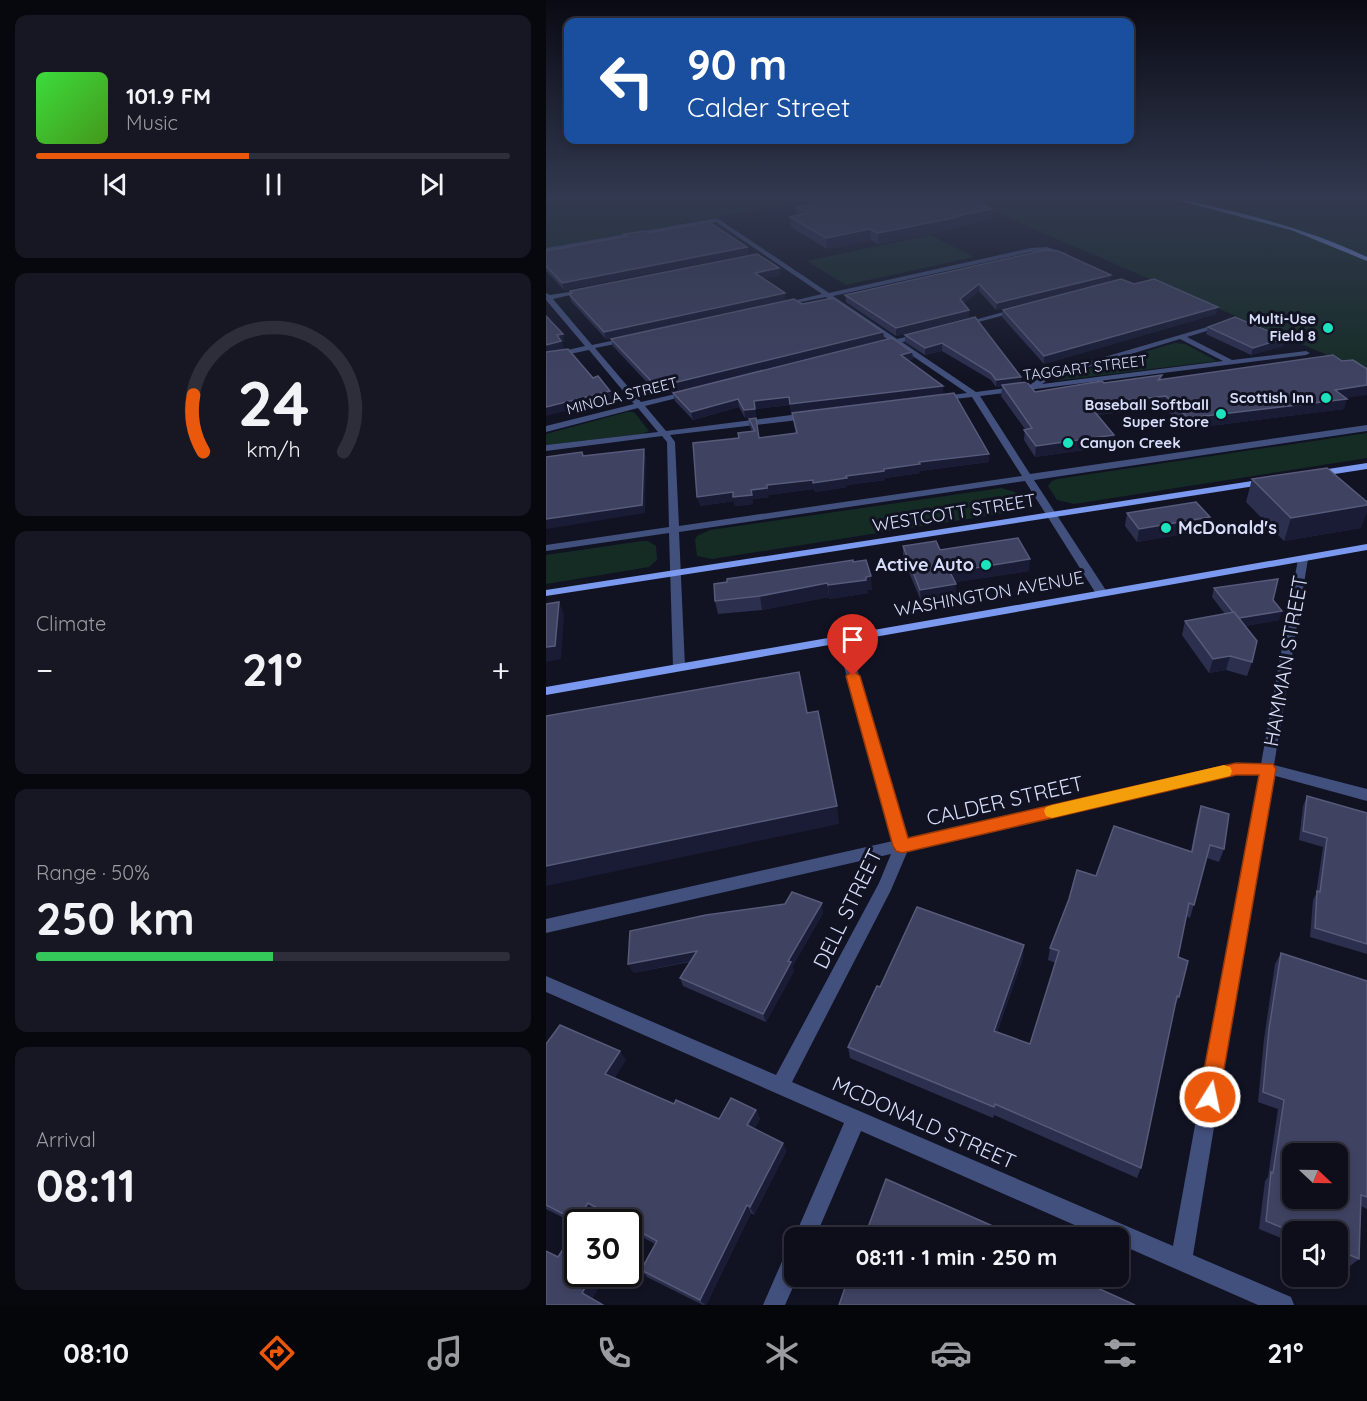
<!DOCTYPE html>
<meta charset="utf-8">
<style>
:root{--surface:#0d0e1a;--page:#161723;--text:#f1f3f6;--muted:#9a9ca2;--line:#2d2e39;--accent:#ea580c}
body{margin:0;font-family:Quicksand,sans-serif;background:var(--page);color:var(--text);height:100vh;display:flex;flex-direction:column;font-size:22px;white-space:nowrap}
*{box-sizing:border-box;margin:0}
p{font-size:20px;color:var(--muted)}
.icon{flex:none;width:33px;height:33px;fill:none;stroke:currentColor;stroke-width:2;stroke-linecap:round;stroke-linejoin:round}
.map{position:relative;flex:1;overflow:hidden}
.details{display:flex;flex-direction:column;gap:15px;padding:15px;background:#07080e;width:546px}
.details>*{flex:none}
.banner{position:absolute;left:18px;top:18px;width:570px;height:126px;border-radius:12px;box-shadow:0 3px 9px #0003,0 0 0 2px var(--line);background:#1a4fa0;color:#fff;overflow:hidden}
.needle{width:39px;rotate:112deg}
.controls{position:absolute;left:736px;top:1143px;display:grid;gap:12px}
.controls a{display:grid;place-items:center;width:66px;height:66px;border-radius:12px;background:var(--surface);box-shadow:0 3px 9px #0003,0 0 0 2px var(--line);font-size:30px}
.speed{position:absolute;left:18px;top:1209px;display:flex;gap:12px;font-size:30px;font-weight:700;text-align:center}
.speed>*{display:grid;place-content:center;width:78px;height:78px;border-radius:50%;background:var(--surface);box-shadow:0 3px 9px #0003,0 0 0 2px var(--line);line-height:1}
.speed .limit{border:3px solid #111;border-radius:9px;background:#fff;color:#111}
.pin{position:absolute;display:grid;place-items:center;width:51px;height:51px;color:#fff;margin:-62px -26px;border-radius:50% 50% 50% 0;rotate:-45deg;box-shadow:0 0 6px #0007}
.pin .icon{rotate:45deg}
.me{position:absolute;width:66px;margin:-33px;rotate:10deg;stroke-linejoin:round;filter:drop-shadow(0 0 4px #0008)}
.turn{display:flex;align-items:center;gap:21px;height:126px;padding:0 24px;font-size:27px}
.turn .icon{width:78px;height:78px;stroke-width:2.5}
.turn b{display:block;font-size:42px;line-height:51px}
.big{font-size:45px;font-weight:700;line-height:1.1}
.details .widget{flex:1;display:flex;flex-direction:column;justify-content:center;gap:9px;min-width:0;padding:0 21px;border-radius:12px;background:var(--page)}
.details .dial{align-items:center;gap:0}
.dial svg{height:156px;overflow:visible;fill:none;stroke:var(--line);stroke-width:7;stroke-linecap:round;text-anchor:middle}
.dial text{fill:var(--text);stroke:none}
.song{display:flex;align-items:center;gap:18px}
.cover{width:72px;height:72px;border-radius:9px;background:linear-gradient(135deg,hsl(120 70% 55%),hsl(100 70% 35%))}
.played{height:6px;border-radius:3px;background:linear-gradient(90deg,var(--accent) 45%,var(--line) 45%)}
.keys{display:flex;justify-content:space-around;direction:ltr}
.heat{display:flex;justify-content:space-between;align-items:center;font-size:33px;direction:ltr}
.charge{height:9px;border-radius:4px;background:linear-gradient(90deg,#34c759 50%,var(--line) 0)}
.trip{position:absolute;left:238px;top:1227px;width:345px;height:60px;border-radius:12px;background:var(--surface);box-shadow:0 3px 9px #0003,0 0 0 2px var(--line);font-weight:700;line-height:60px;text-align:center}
.menu{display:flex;height:96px;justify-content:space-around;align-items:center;background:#05060a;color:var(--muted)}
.menu .icon{width:42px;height:42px}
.menu .selected{color:var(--accent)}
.menu b{font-size:27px;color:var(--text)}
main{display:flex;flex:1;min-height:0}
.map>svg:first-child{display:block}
.green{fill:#152c25}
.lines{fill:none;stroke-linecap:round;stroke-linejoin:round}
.street{fill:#42507d;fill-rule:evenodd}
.secondary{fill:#7b99ef;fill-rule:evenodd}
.wall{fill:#2d2f4f}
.shaded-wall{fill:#1a1c36}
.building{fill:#3f4261;stroke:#575a79;stroke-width:1.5;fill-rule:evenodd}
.route{fill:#ea580c;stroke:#983908;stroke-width:1.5}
.slow{fill:#f59e0b}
.poi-dot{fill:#1ce3be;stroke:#111323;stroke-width:2}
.labels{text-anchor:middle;stroke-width:6;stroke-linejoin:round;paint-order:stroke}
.far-poi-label{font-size:15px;font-weight:bold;fill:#d8defa;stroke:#111323;text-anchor:end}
.far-street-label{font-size:15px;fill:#d8defa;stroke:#111323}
.street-label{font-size:18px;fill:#d8defa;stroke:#111323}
.poi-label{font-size:18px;font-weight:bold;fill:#d8defa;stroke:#111323;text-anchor:start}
.near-street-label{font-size:21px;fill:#d8defa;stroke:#111323}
</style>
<main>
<section class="details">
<div class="widget">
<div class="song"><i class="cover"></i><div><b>101.9 FM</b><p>Music</p></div></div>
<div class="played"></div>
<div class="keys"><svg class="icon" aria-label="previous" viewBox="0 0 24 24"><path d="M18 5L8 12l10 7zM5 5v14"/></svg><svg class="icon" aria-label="pause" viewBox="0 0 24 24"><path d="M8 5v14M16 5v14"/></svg><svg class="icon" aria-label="next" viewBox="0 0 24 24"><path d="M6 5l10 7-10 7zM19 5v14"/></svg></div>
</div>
<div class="widget dial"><svg viewBox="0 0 100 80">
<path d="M14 69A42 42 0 1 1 86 69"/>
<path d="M14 69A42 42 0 0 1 9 40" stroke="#ea580c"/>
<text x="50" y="56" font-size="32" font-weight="700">24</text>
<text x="50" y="72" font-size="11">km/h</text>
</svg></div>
<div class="widget"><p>Climate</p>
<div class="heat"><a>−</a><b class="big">21°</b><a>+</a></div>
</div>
<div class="widget"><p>Range · 50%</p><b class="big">250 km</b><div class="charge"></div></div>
<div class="widget"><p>Arrival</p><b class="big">08:11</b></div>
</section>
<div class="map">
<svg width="821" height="1305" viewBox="0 0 821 1305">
<rect width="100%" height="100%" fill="#111323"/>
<g class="green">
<polygon points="0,197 284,197 0,248"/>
<polygon points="413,197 821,197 821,372 767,349"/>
<polygon points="384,235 428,257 300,285 261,261"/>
<polygon points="629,343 639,344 671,361 508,381 512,378"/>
<polygon points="81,412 88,412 103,431 95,434 0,445 0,434"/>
<polygon points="821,433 821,458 528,504 511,500 502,486 506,481 511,479"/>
<polygon points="455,488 469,492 477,504 472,511 166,559 151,556 149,540 151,536 164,530"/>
<polygon points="96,541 102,541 110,546 111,560 103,567 0,584 0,555"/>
</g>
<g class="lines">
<g class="street">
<path d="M171 218 283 293 485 248 501 247 522 254 520 257 501 251 485 252 287 296 351 339 377 333V337L356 342 430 392 484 385 497 375 675 323 677 324V326L641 337 686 360 760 351 764 353 760 355 434 396 484 474 821 425V431L488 480 561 592 555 595 549 592 479 481 133 532 139 667 133 671 129 670 127 667 123 533 0 551V545L123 527 121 442 116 436 0 451V445L112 432 92 408 0 432V426L88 404 43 350 0 359V355L39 346 0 300V293L4 295 42 289V291L7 299 46 345 84 337V341L49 348 95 402 147 390V394L99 406 120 431 261 413 265 416 261 419 124 435 129 442 133 526 476 476 426 397 391 401V397L421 393 349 344 332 347V343L344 341 280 297 234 306V304L276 294 170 222 0 252V248ZM634 339 677 361 496 384 503 379Z"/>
<polygon points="472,308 475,310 474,311 417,326 414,324"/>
<path d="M757 556 762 559 728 765 821 789V801L726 775 647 1255 745 1297 748 1305H712L573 1244V1238H558L315 1131 269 1238H249V1242L248 1238 251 1231 298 1123 0 992V976L230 1075 333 883 345 854 0 933V919L347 841 290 638 296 634 302 638 361 838 690 764H715L752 559ZM690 774H713L627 1246 246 1082 345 890 362 850Z"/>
<polygon points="249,1247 249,1276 252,1276 239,1305 217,1305 241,1250"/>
</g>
<g class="secondary">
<path d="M619 197H628C694 213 759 227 821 257V261L745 230Z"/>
<polygon points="821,463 821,469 769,477 764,474 769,471"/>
<polygon points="719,479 722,480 722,484 0,596 0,590"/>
<polygon points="821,544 821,550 0,695 0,687"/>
</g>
</g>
<g class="wall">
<polygon points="250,207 446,209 446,220 412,226 412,228 332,244 325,240 281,249 245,227 244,217 251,216"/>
<polygon points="102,233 201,247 202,254 18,290 0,271 0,251 79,237 78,234"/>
<polygon points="500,250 565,275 565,281 588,284 670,314 498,364 456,317 457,310 557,283 450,310 433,291 418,303 423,317 350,336 300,302 299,295"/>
<polygon points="233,268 234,275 217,278 239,300 60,339 25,301 23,294 24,294 24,291"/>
<polygon points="256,304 337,332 338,339 121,393 116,388 108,390 67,346 65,339"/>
<polygon points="429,317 475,377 474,383 489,392 616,375 615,379 800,398 798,409 640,429 618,407 551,415 568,435 566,446 489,457 478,440 479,429 455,396 456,386 450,387 445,380 396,351 379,355 359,342 359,335"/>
<polygon points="662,327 739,338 737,346 705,355 660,334"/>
<polygon points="366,352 367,359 362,360 397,394 245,412 244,405 209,409 210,417 199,418 193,407 147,420 129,401 127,393"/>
<polygon points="246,413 443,462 374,471 374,473 339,478 339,480 301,485 301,487 269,492 268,489 222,495 223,497 207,499 207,504 189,506 188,501 154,506 193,438 206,431 204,427 203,419 213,438 250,434"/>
<polygon points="706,479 815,528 738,541 700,502"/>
<polygon points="581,513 664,517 661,530 591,542 579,526"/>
<polygon points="357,546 483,571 409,582 410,595 375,601 357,558"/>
<polygon points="307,562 326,590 321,590 322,593 283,599 283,597 216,610 172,614 169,601"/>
<polygon points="668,588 727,600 733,620 699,626 706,662 701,676 680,670 663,673 636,635 639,621 679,614 666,597"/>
<polygon points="761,796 821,813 821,954 764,937 767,900 770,894 777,847 753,840 757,806"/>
<polygon points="655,806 678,849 673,862 661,858 644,918 640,916 632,957 633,997 628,1008 595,1168 591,1178 448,1115 447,1118 304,1058 302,1047 477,958 451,1032 484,1044 510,963 502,960 504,948 550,876 645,851 651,819"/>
<polygon points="277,913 246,967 248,971 220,1022 137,986 134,978 144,962 87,973"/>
<polygon points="735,953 821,981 821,1209 815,1206 813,1259 804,1266 792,1261 792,1232 747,1232 747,1243 713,1229 719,1181 722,1177 732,1109 712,1102 718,1039 729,964"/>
<polygon points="0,1044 80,1060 68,1078 128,1104 173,1119 210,1110 214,1119 208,1129 237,1143 240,1152 208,1215 205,1213 160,1305 157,1305 101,1277 95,1270 109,1244 82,1229 82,1222 70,1222 49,1211 42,1222 32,1222 32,1225 0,1209"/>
</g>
<g class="shaded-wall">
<polygon points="446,209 446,220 412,226 412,228 332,244 332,233"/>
<polygon points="324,229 325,240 281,249 280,238"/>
<polygon points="201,247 202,254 18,290 16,283"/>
<polygon points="233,268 234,275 210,280 209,273"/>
<polygon points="565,275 565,281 450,310 451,303"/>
<polygon points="433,284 433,291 414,306 414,299"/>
<polygon points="239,293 239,300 60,339 58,332"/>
<polygon points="672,307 670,314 498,364 498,356"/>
<polygon points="423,310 423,317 350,336 350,328"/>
<polygon points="337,332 338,339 121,393 119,385"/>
<polygon points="17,334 19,342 16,342 18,349 0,353 0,345 11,335"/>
<polygon points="739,338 737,346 705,355 707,348"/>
<polygon points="396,343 396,351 379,355 379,348"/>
<polygon points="366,352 367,359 355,362 355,355"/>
<polygon points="475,377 474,384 450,387 450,380"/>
<polygon points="114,380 116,388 108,390 106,382"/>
<polygon points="821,385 821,395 786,400 789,390"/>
<polygon points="397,386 397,394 245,412 244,404"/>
<polygon points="64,391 67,399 0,416 0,407"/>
<polygon points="620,396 618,407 542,416 543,405"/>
<polygon points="243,397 244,405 209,409 208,401"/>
<polygon points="192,399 193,407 147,420 145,412"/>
<polygon points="801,399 798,409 640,429 642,418"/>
<polygon points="209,409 210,417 199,418 198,410"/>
<polygon points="568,435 566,446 489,457 490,446"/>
<polygon points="98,449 100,458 99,513 0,529 0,519"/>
<polygon points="443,454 443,462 374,471 374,473 339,478 339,480 301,485 301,487 269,492 267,483 373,462"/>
<polygon points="267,480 268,489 222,495 221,485"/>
<polygon points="221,488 223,497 207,499 207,504 189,506 188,501 154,506 151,497"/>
<polygon points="821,505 821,512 815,528 738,541 745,518"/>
<polygon points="664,517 661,530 591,542 593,529"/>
<polygon points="484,559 483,571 404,583 404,572"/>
<polygon points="325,576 326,590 321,590 322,593 283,599 282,585"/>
<polygon points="281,583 283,597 216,610 214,596"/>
<polygon points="410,584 410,595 375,601 374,590"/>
<polygon points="13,602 18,615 15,659 0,662 0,647"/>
<polygon points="736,611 733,620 690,628 692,619"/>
<polygon points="684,656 680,670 663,673 667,659"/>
<polygon points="291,806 293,824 0,886 0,866"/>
<polygon points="276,903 277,913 246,967 248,971 220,1022 217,1014 242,961"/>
<polygon points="478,945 477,958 447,1042 448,1031"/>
<polygon points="151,951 155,959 87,973 82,964"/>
<polygon points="74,1051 80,1060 65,1083 59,1074"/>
<polygon points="210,1110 214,1119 205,1134 201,1125"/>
<polygon points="237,1143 240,1152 208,1215 204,1207"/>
<polygon points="42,1203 49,1211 42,1222 32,1222 31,1221"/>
<polygon points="201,1205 205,1213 160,1305 159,1305 154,1300"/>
<polygon points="47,1274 61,1274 45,1301 36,1293"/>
</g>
<g class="building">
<polygon points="299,197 415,197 446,209 410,216 412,217 332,233 324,229 280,238 244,217 262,213 250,207"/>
<polygon points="163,222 201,247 16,283 0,266 0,251 81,236 78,234 99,231 102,233"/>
<polygon points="500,250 512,251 565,275 451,303 433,284 414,299 423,310 350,328 299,295"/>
<polygon points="211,254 233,268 209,273 239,293 58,332 23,294 26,293 24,291"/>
<polygon points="575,279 588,284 608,279 672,307 498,356 457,310"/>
<polygon points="287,298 337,332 119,385 114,380 106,382 65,339 248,299 256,304"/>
<polygon points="0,316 17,334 11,335 15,341 0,345"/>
<polygon points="429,317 475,377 450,380 445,373 396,343 379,348 359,335"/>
<polygon points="689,317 739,338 707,348 662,327"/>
<polygon points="346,338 366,352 355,355 397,386 244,404 243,397 208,401 209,409 198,410 192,399 145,412 127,393"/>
<polygon points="22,349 47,378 52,376 64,391 0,407 0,352"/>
<polygon points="787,355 796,361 807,360 821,369 821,385 789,390 801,399 642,418 620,396 543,405 568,435 490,446 478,430 486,428 456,385 481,382 489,392 556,381 558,383 616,375 612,380"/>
<polygon points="408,393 443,454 373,462 374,464 338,469 338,471 300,476 301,478 267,483 267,480 221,485 221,488 205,490 206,495 187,497 187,492 151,497 147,443 193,438 192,433 209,431 203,419 210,418 213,438 251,433 246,413"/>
<polygon points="98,449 96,505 0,519 0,457 36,452 37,456"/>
<polygon points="781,468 821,502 821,505 745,518 706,479"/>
<polygon points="650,502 664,517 593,529 581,513"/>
<polygon points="472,538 484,559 404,572 410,584 374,590 357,546 390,541 394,550"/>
<polygon points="307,560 307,562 320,560 325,576 320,577 320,580 282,585 281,583 214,596 169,601 168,584 181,582 181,579"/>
<polygon points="732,579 727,600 736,611 693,618 688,612 687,612 668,588"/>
<polygon points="13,602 9,646 0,647 0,604"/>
<polygon points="688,612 711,641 706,662 684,656 667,659 639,621"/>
<polygon points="253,672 261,713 272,711 291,806 0,866 0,716"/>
<polygon points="761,796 821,813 821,944 769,928 771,891 774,892 781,838 757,831"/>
<polygon points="655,806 683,814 678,849 664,845 648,905 643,903 632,957 642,961 633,997 631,996 595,1168 449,1104 448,1107 302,1047 331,986 334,987 371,907 478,945 448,1031 484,1044 513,951 504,948 523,899 531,870 550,876 568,826 646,852"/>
<polygon points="246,892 276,903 242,961 245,962 217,1014 134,978 151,951 82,964 84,931 160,915 239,904"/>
<path d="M735 953 821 981V1197L815 1195 813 1259 792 1250V1232H747L720 1221 725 1172 727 1173 738 1100 717 1092 723 1029ZM747 1154H792V1198H747Z"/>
<polygon points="14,1025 74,1051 59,1074 128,1104 130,1100 173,1119 185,1098 210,1110 201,1125 237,1143 204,1207 201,1205 154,1300 95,1270 111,1241 82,1225 82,1222 78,1222 42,1203 31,1221 0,1205 0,1044"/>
<polygon points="340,1179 474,1238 318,1238"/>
<polygon points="23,1240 32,1245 32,1274 47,1274 36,1293 57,1305 0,1305 0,1251 12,1257"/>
<polygon points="303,1276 525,1276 589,1305 293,1305"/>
</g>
<linearGradient id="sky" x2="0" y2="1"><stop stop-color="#090a13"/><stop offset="0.52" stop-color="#323950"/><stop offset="1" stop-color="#323950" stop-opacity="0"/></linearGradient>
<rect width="821" height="380" fill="url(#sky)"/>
<polygon class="route" points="307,671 314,676 362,838 690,763 727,764 730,769 672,1104 664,1107 657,1104 653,1097 713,775 690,775 356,853 350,851 347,846 300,676"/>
<polygon class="slow" points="678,765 684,767 686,771 684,776 506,818 500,816 498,811 500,807 506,805"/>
<g class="poi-dot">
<circle cx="782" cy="328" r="6"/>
<circle cx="780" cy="398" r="6"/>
<circle cx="675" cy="414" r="6"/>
<circle cx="522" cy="443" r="6"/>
<circle cx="620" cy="528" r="6"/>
<circle cx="440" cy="565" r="6"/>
</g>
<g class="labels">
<g class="far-poi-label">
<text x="770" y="324">Multi-Use<tspan x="770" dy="17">Field 8</tspan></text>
<text x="768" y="403">Scottish Inn</text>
<text x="663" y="410">Baseball Softball<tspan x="663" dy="17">Super Store</tspan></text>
<text x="534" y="448" text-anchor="start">Canyon Creek</text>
</g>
<g class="far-street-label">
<text transform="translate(539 368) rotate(-7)" y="5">TAGGART STREET</text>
<text transform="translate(76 396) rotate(-14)" y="5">MINOLA STREET</text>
</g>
<g class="street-label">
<text transform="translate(408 513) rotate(-9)" y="6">WESTCOTT STREET</text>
<text transform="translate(443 594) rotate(-10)" y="6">WASHINGTON AVENUE</text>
</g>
<g class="poi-label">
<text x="632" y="534">McDonald's</text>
<text x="428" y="571" text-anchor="end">Active Auto</text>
</g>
<g class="near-street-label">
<text transform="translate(740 661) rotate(-80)" y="7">HAMMAN STREET</text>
<text transform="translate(459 801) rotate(-13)" y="7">CALDER STREET</text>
<text transform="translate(302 909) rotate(-64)" y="7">DELL STREET</text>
<text transform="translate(378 1123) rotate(24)" y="7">MCDONALD STREET</text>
</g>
</g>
</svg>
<div class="controls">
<a><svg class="needle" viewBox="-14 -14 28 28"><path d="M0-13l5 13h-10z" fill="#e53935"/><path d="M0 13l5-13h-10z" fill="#9a9ca2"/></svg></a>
<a><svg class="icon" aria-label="sound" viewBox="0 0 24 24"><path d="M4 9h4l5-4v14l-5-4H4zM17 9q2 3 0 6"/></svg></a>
</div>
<div class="speed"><div class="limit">30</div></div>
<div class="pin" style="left:307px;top:676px;background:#d93025"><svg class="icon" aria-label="arrive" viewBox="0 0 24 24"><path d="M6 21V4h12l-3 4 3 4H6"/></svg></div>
<svg class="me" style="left:664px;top:1097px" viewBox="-20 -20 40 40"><circle r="17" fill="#ea580c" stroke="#fff" stroke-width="3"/><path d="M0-11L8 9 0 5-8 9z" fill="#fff"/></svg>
<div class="trip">08:11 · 1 min · 250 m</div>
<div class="banner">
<div class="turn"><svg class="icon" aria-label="left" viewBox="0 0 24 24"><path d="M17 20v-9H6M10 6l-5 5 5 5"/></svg><div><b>90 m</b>Calder Street</div></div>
</div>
</div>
</main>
<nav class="menu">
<b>08:10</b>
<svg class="icon selected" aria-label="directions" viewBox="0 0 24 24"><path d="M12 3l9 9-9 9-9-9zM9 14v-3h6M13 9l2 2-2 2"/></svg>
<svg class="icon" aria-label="music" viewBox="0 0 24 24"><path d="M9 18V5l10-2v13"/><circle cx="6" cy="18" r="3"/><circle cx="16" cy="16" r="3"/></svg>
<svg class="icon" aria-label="phone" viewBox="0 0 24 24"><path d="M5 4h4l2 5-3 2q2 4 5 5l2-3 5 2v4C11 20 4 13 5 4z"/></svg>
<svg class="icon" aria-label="climate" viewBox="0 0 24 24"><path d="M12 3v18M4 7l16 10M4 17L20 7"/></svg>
<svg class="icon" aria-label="car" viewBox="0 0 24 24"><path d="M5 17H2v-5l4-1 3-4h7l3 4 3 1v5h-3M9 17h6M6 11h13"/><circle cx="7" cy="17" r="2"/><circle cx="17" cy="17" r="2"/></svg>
<svg class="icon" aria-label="filters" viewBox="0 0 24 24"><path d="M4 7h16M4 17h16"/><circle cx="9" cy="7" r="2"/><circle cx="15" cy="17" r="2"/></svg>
<b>21°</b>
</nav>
